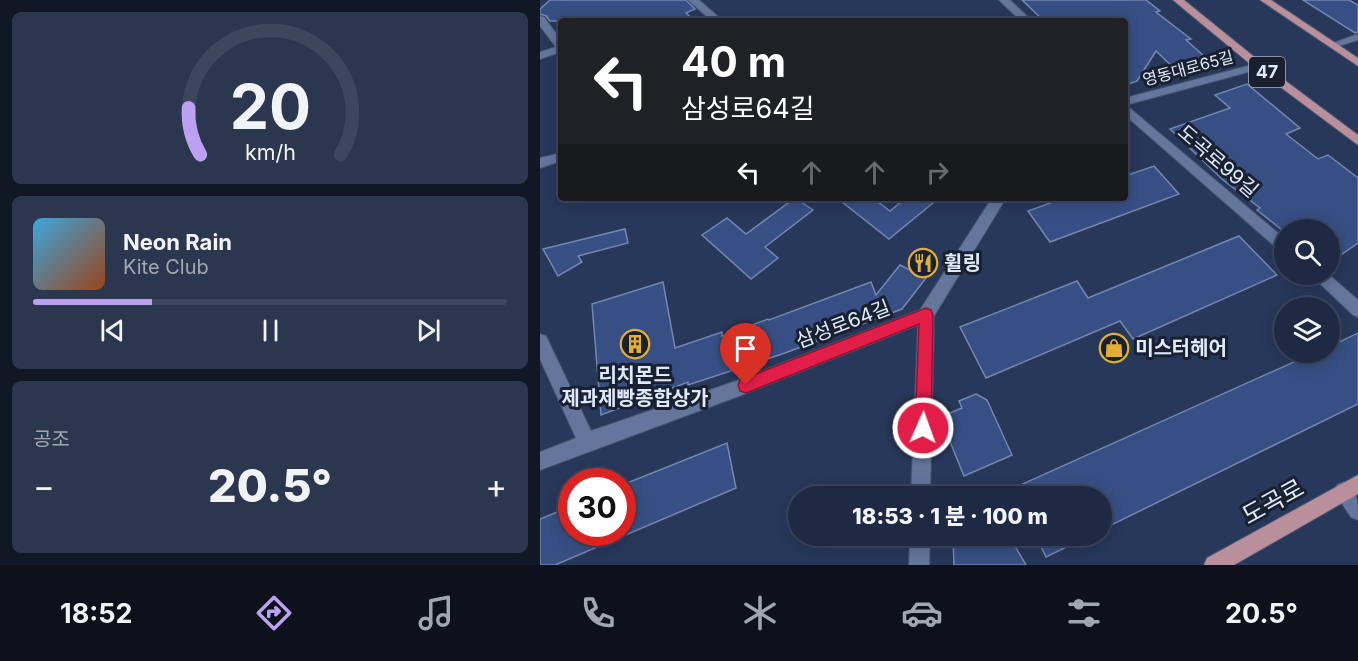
<!DOCTYPE html>
<html lang="ko">
<meta charset="utf-8">
<style>
:root{--surface:#1e2a44;--page:#2b364f;--text:#f1f3f6;--muted:#a1a7b2;--line:#3c465d;--accent:#bca0f2}
body{margin:0;font-family:Inter,"Noto Sans KR",sans-serif;background:var(--page);color:var(--text);height:100vh;display:flex;flex-direction:column;font-size:22px;white-space:nowrap}
*{box-sizing:border-box;margin:0}
p{font-size:20px;color:var(--muted)}
.icon{flex:none;width:33px;height:33px;fill:none;stroke:currentColor;stroke-width:2;stroke-linecap:round;stroke-linejoin:round}
.map{position:relative;flex:1;overflow:hidden}
.sheet{display:flex;flex-direction:column;gap:12px;padding:12px;background:#101725;width:540px}
.sheet>*{flex:none}
.banner{position:absolute;left:18px;top:18px;width:570px;height:183px;border-radius:6px;box-shadow:0 3px 15px #0003,0 0 0 2px var(--line);background:#202124;color:#fff;overflow:hidden}
.buttons{position:absolute;left:734px;top:219px;display:grid;gap:12px}
.buttons a{display:grid;place-items:center;width:66px;height:66px;border-radius:50%;background:var(--surface);box-shadow:0 3px 15px #0003,0 0 0 2px var(--line);font-size:30px}
.speed{position:absolute;left:18px;top:468px;display:flex;gap:12px;font-size:30px;font-weight:700;text-align:center}
.speed>*{display:grid;place-content:center;width:78px;height:78px;border-radius:50%;background:var(--surface);box-shadow:0 3px 15px #0003,0 0 0 2px var(--line);line-height:1}
.speed .limit{border:9px solid #d22;background:#fff;color:#111}
.pin{position:absolute;display:grid;place-items:center;width:51px;height:51px;color:#fff;margin:-62px -26px;border-radius:50% 50% 50% 0;rotate:-45deg;box-shadow:0 0 6px #0007}
.pin .icon{rotate:45deg}
.me{position:absolute;width:66px;margin:-33px;rotate:2deg;stroke-linejoin:round;filter:drop-shadow(0 0 4px #0008)}
.turn{display:flex;align-items:center;gap:21px;height:126px;padding:0 24px;font-size:27px}
.turn .icon{width:78px;height:78px;stroke-width:2.5}
.turn b{display:block;font-size:42px;line-height:51px}
.lanes{display:flex;align-items:center;height:57px;padding:0 24px;background:#0003;justify-content:center;gap:30px;direction:ltr}
.lanes .off{opacity:.35}
.big{font-size:45px;font-weight:800;line-height:1.1}
.sheet .widget{flex:1;display:flex;flex-direction:column;justify-content:center;gap:9px;min-width:0;padding:0 21px;border-radius:9px;background:var(--page)}
.sheet .dial{align-items:center;gap:0}
.dial svg{height:156px;overflow:visible;fill:none;stroke:var(--line);stroke-width:7;stroke-linecap:round;text-anchor:middle}
.dial text{fill:var(--text);stroke:none}
.song{display:flex;align-items:center;gap:18px}
.cover{width:72px;height:72px;border-radius:9px;background:linear-gradient(135deg,hsl(200 70% 55%),hsl(20 70% 35%))}
.played{height:6px;border-radius:3px;background:linear-gradient(90deg,var(--accent) 25%,var(--line) 25%)}
.keys{display:flex;justify-content:space-around;direction:ltr}
.heat{display:flex;justify-content:space-between;align-items:center;font-size:33px;direction:ltr}
.trip{position:absolute;left:248px;top:486px;width:324px;height:60px;border-radius:30px;background:var(--surface);box-shadow:0 3px 15px #0003,0 0 0 2px var(--line);font-weight:800;line-height:60px;text-align:center}
.tabs{display:flex;height:96px;justify-content:space-around;align-items:center;background:#0c111b;color:var(--muted)}
.tabs .icon{width:42px;height:42px}
.tabs .current{color:var(--accent)}
.tabs b{font-size:27px;color:var(--text)}
main{display:flex;flex:1;min-height:0}
.map>svg:first-child{display:block}
.building{fill:#374f84;stroke:#7487ae;stroke-width:1.5}
.lines{fill:none;stroke-linecap:round;stroke-linejoin:round}
.minor-casing{stroke:#465470;stroke-width:2}
.major-casing{stroke:#465470;stroke-width:2}
.minor{fill:#64769c;fill-rule:evenodd}
.major{fill:#b98f9b;fill-rule:evenodd}
.route{fill:#e11d48;stroke:#92132f;stroke-width:1.5}
.labels{text-anchor:middle;stroke-width:6;stroke-linejoin:round;paint-order:stroke}
.far-street-label{font-size:16px;fill:#dee9fe;stroke:#192030}
.shield{fill:#192030;stroke:#a3adc0;stroke-width:1.5}
.shield-label{font-size:18px;font-weight:bold;fill:#dee9fe}
.street-label{font-size:20px;fill:#dee9fe;stroke:#192030}
.poi-label{font-size:20px;font-weight:bold;fill:#dee9fe;stroke:#192030;text-anchor:start}
.near-street-label{font-size:24px;fill:#dee9fe;stroke:#192030}
</style>
<main>
<section class="sheet">
<div class="widget dial"><svg viewBox="0 0 100 80">
<path d="M14 69A42 42 0 1 1 86 69"/>
<path d="M14 69A42 42 0 0 1 8 45" stroke="#bca0f2"/>
<text x="50" y="56" font-size="32" font-weight="700">20</text>
<text x="50" y="72" font-size="11">km/h</text>
</svg></div>
<div class="widget">
<div class="song"><i class="cover"></i><div><b>Neon Rain</b><p>Kite Club</p></div></div>
<div class="played"></div>
<div class="keys"><svg class="icon" aria-label="previous" viewBox="0 0 24 24"><path d="M18 5L8 12l10 7zM5 5v14"/></svg><svg class="icon" aria-label="pause" viewBox="0 0 24 24"><path d="M8 5v14M16 5v14"/></svg><svg class="icon" aria-label="next" viewBox="0 0 24 24"><path d="M6 5l10 7-10 7zM19 5v14"/></svg></div>
</div>
<div class="widget"><p>공조</p>
<div class="heat"><a>−</a><b class="big">20.5°</b><a>+</a></div>
</div>
</section>
<div class="map">
<svg width="818" height="565" viewBox="0 0 818 565">
<rect width="100%" height="100%" fill="#28385a"/>
<g class="building">
<polygon points="10,0 146,0 155,9 146,13 155,21 10,21 6,16 0,14 0,9"/>
<polygon points="482,0 606,0 620,11 616,12 651,39 646,40 674,65 640,74 616,51 597,81 585,85 585,21 504,21"/>
<polygon points="763,0 809,0 818,5 818,32 815,33"/>
<polygon points="707,84 760,128 746,134 778,159 788,155 818,178 818,243 789,263 789,230 742,230 717,210 720,208 683,180 630,129 690,108 675,95"/>
<polygon points="614,166 639,194 510,242 488,211 524,198 585,198 585,176"/>
<polygon points="255,198 273,210 225,247 238,258 211,279 162,235 187,218 206,234"/>
<polygon points="297,198 333,198 350,211 366,198 399,198 349,239"/>
<polygon points="85,229 88,243 38,256 42,262 18,276 3,249"/>
<polygon points="699,236 737,275 593,339 580,321 446,378 420,327 537,281 548,298"/>
<polygon points="360,265 386,278 362,309 245,353 148,385 148,382 61,415 52,304 123,282 135,348 182,332 182,336 228,319 229,320 331,282 336,295"/>
<polygon points="818,333 818,404 561,530 561,496 456,496 776,352 789,352 789,347"/>
<polygon points="436,394 447,400 472,455 424,476 400,417 422,408 419,401"/>
<polygon points="187,443 196,488 15,565 0,565 0,519 32,506 32,532 82,532 82,485"/>
<polygon points="413,536 469,536 486,565 414,565"/>
<polygon points="496,536 549,536 506,557"/>
</g>
<g class="lines">
<g class="minor-casing">
<g id="minor">
<polygon points="148,0 159,0 183,21 172,21"/>
<polygon points="459,0 470,0 492,21 481,21"/>
<polygon points="0,16 4,17 21,40 21,52 0,59 0,52 16,47 0,26"/>
<polygon points="818,34 818,40 793,48 788,45"/>
<polygon points="719,63 723,64 723,68 586,105 744,238 744,252 739,250 585,115 585,98"/>
<polygon points="21,153 21,161 0,168 0,158"/>
<polygon points="452,198 466,198 394,316 390,496 371,496 378,325 199,396 0,470 0,452 36,438 0,359 0,334 6,336 51,431 199,380 380,310"/>
<polygon points="770,274 788,274 818,300 818,317 813,315"/>
<path d="M804 482C818 489 818 504 818 520L811 517 794 492 797 485Z"/>
<polygon points="370,536 390,536 389,565 369,565"/>
</g>
</g>
<g class="major-casing">
<g id="major">
<polygon points="633,0 644,0 723,64 818,135 818,145 715,68"/>
<polygon points="720,0 731,0 818,58 818,66"/>
<polygon points="818,475 818,494 694,565 664,565 667,558"/>
</g>
</g>
<use href="#minor" class="minor"/>
<use href="#major" class="major"/>
</g>
<polygon class="route" points="386,308 391,310 393,315 391,428 389,434 383,436 377,434 375,428 379,324 206,393 200,391 198,385 200,380"/>
<defs>
<g id="restaurant-ring" transform="scale(1.5)"><circle r="9.5" fill="#192030" stroke="#e2af34" stroke-width="1.5"/><path d="M-5-6h1v4h1v-4h1v4h1v-4h1v5L-1.5 .5V6h-2V.5L-5-1ZM5-6V6H3V1.5H1.5Q1.5-4 5-6Z" fill="#e2af34"/></g>
<g id="building-ring" transform="scale(1.5)"><circle r="9.5" fill="#192030" stroke="#e2af34" stroke-width="1.5"/><path d="M-4-6H4V6H1V3H-1V6H-4ZM-2.5-4.3h1.7v1.8h-1.7ZM.8-4.3h1.7v1.8H.8ZM-2.5-1h1.7V.8h-1.7ZM.8-1h1.7V.8H.8Z" fill="#e2af34"/></g>
<g id="shop-ring" transform="scale(1.5)"><circle r="9.5" fill="#192030" stroke="#e2af34" stroke-width="1.5"/><path d="M-5-2.5h2.3a2.7 3.5 0 0 1 5.4 0H5L5.5 6h-11ZM-1.5-2.5h3a1.5 2.3 0 0 0-3 0Z" fill="#e2af34"/></g>
</defs>
<g fill-rule="evenodd">
<use href="#restaurant-ring" x="383" y="263"/>
<use href="#building-ring" x="95" y="344"/>
<use href="#shop-ring" x="574" y="348"/>
</g>
<g class="labels">
<g class="far-street-label">
<text transform="translate(648 68) rotate(-15)" y="6">영동대로65길</text>
</g>
<rect class="shield" x="709" y="57" width="36" height="30" rx="4.5"/>
<g class="shield-label">
<text x="727" y="78">47</text>
</g>
<g class="street-label">
<text transform="translate(678 161) rotate(41)" y="7">도곡로99길</text>
<text transform="translate(303 324) rotate(-21)" y="7">삼성로64길</text>
</g>
<g class="poi-label">
<text x="404" y="270">휠링</text>
<text x="595" y="355">미스터헤어</text>
<text x="95" y="382" text-anchor="middle">리치몬드<tspan x="95" dy="23">제과제빵종합상가</tspan></text>
</g>
<g class="near-street-label">
<text transform="translate(733 502) rotate(-29)" y="8">도곡로</text>
</g>
</g>
</svg>
<div class="buttons">
<a><svg class="icon" aria-label="search" viewBox="0 0 24 24"><circle cx="10" cy="10" r="6"/><path d="M15 15l6 6"/></svg></a>
<a><svg class="icon" aria-label="layers" viewBox="0 0 24 24"><path d="M12 4l9 5-9 5-9-5zM3 14l9 5 9-5"/></svg></a>
</div>
<div class="speed"><div class="limit">30</div></div>
<div class="pin" style="left:206px;top:385px;background:#d93025"><svg class="icon" aria-label="arrive" viewBox="0 0 24 24"><path d="M6 21V4h12l-3 4 3 4H6"/></svg></div>
<svg class="me" style="left:383px;top:428px" viewBox="-20 -20 40 40"><circle r="17" fill="#e11d48" stroke="#fff" stroke-width="3"/><path d="M0-11L8 9 0 5-8 9z" fill="#fff"/></svg>
<div class="trip">18:53 · 1 분 · 100 m</div>
<div class="banner">
<div class="turn"><svg class="icon" aria-label="left" viewBox="0 0 24 24"><path d="M17 20v-9H6M10 6l-5 5 5 5"/></svg><div><b>40 m</b>삼성로64길</div></div>
<div class="lanes"><svg class="icon" aria-label="left" viewBox="0 0 24 24"><path d="M17 20v-9H6M10 6l-5 5 5 5"/></svg><svg class="icon off" aria-label="ahead" viewBox="0 0 24 24"><path d="M12 20V5M6 11l6-6 6 6"/></svg><svg class="icon off" aria-label="ahead" viewBox="0 0 24 24"><path d="M12 20V5M6 11l6-6 6 6"/></svg><svg class="icon off" aria-label="right" viewBox="0 0 24 24"><path d="M7 20v-9h11M14 6l5 5-5 5"/></svg></div>
</div>
</div>
</main>
<nav class="tabs">
<b>18:52</b>
<svg class="icon current" aria-label="directions" viewBox="0 0 24 24"><path d="M12 3l9 9-9 9-9-9zM9 14v-3h6M13 9l2 2-2 2"/></svg>
<svg class="icon" aria-label="music" viewBox="0 0 24 24"><path d="M9 18V5l10-2v13"/><circle cx="6" cy="18" r="3"/><circle cx="16" cy="16" r="3"/></svg>
<svg class="icon" aria-label="phone" viewBox="0 0 24 24"><path d="M5 4h4l2 5-3 2q2 4 5 5l2-3 5 2v4C11 20 4 13 5 4z"/></svg>
<svg class="icon" aria-label="climate" viewBox="0 0 24 24"><path d="M12 3v18M4 7l16 10M4 17L20 7"/></svg>
<svg class="icon" aria-label="car" viewBox="0 0 24 24"><path d="M5 17H2v-5l4-1 3-4h7l3 4 3 1v5h-3M9 17h6M6 11h13"/><circle cx="7" cy="17" r="2"/><circle cx="17" cy="17" r="2"/></svg>
<svg class="icon" aria-label="filters" viewBox="0 0 24 24"><path d="M4 7h16M4 17h16"/><circle cx="9" cy="7" r="2"/><circle cx="15" cy="17" r="2"/></svg>
<b>20.5°</b>
</nav>
